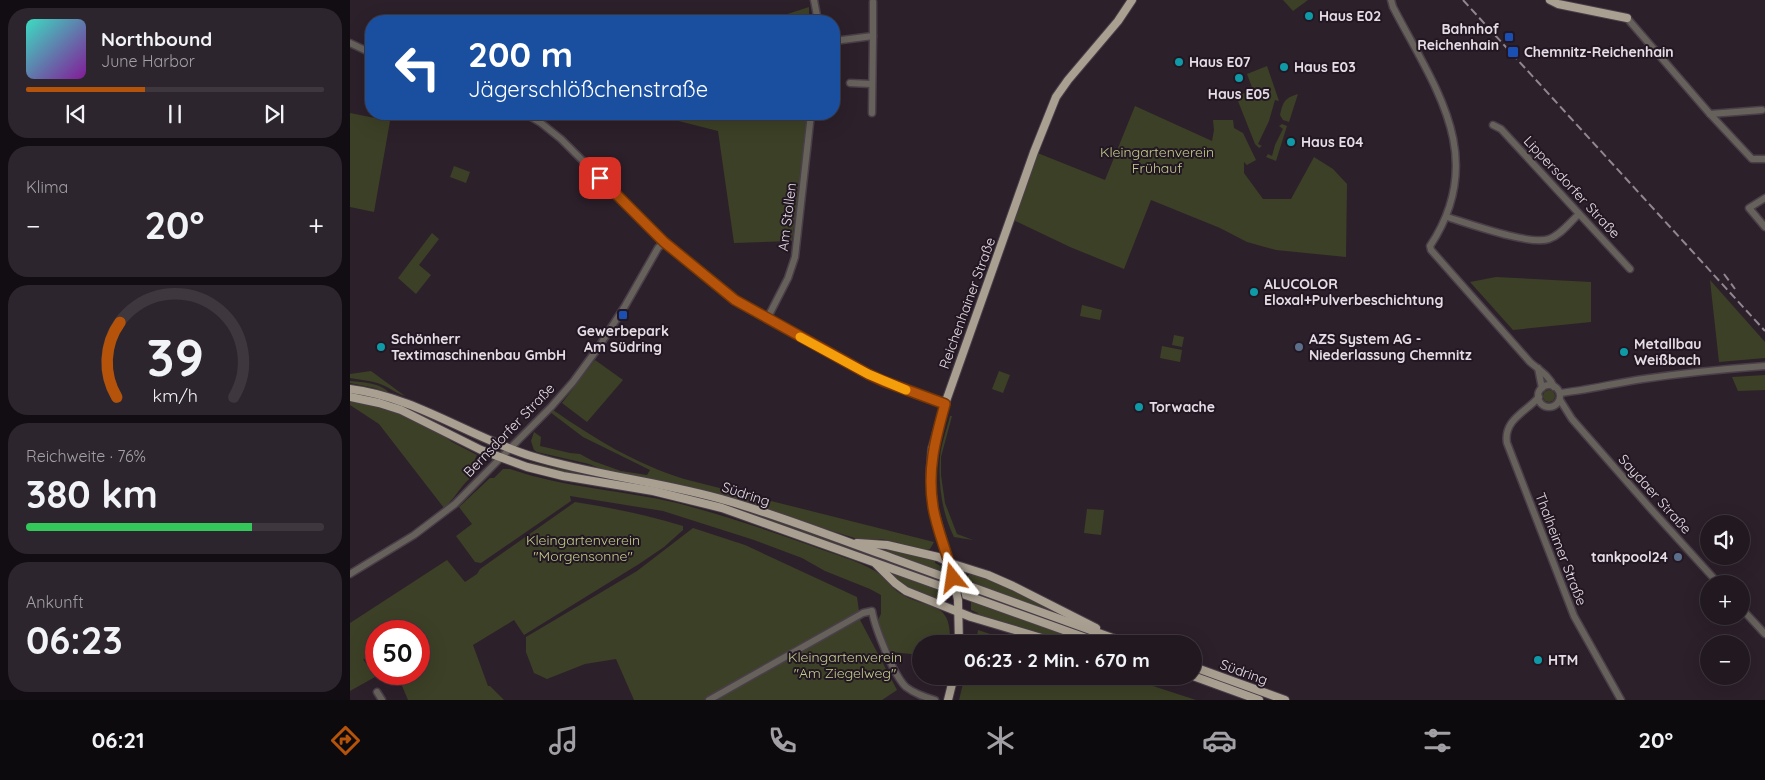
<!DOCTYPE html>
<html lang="de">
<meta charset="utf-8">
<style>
:root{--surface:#211820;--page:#2d252d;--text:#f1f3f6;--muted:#a2a0a5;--line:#3e373e;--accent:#b45309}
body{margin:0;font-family:Quicksand,sans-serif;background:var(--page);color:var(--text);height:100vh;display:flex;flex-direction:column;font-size:19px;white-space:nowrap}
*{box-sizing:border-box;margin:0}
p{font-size:16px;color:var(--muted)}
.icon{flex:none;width:28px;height:28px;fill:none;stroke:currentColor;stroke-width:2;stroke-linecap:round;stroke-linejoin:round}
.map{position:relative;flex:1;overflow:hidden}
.panel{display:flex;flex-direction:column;gap:8px;padding:8px;background:#120d12;width:350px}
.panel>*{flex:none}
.banner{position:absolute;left:15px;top:15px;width:475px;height:105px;border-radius:20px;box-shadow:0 5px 20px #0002,0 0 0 1px var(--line);background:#1a4fa0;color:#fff;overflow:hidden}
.tools{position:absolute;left:1350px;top:515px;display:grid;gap:10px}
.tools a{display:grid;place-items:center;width:50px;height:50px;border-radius:50%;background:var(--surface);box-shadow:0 5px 20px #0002,0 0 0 1px var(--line);font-size:25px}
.speed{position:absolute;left:15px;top:620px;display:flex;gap:10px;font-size:25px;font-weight:700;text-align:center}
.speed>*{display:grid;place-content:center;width:65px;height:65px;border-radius:50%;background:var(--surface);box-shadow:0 5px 20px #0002,0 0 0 1px var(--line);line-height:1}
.speed .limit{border:8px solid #d22;background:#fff;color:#111}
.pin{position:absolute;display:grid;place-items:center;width:42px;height:42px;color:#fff;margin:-21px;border-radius:10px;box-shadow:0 2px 8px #0006}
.me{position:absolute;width:55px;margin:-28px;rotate:345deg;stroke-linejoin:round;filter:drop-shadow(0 0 4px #0008)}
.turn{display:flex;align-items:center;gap:18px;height:105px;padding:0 20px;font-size:22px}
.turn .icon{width:65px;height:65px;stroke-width:2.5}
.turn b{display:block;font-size:35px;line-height:42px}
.big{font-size:38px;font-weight:700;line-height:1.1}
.panel .widget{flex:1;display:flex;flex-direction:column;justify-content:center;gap:8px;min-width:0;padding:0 18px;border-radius:20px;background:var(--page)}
.panel .dial{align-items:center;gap:0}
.dial svg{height:130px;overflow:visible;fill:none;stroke:var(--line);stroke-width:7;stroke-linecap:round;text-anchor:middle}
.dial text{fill:var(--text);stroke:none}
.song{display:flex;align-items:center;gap:15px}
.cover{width:60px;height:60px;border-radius:8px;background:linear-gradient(135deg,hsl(170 70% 55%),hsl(290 70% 35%))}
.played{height:5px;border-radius:2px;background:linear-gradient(90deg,var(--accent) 40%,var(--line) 40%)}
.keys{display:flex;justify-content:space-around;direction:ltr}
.heat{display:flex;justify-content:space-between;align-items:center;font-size:28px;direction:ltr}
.charge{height:8px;border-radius:4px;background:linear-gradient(90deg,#34c759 76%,var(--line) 0)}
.trip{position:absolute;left:562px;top:635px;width:290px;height:50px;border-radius:25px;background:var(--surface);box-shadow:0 5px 20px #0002,0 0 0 1px var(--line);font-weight:700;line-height:50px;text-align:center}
.tab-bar{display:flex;height:80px;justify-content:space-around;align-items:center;background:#0d0a0d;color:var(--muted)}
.tab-bar .icon{width:35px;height:35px}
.tab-bar .selected{color:var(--accent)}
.tab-bar b{font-size:22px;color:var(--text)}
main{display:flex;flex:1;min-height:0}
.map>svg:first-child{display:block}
.green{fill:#3c4026}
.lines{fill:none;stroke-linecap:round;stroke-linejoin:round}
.minor-casing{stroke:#4a3e49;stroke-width:9}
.major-casing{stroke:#4a3e49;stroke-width:10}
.minor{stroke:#66625b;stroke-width:6}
.major{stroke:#a9a091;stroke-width:8}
.rail{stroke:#918791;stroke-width:2;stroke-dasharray:8 4;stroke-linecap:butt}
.major-bridge-casing{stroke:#4a3e49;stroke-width:10;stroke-linecap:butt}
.major-bridge{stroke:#a9a091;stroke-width:8}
.route-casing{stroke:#753606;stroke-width:12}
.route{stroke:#b45309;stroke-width:9}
.slow{stroke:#f59e0b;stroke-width:9}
.culture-dot{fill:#0f9aa8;stroke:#221722;stroke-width:2}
.transit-dot{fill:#1a4fb4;stroke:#221722;stroke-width:2}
.service-dot{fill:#5c6f8a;stroke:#221722;stroke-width:2}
.labels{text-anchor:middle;stroke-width:4;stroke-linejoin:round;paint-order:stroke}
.poi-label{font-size:14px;font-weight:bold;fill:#e5dde5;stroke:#221722;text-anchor:start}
.park-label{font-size:14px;fill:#c4cf8c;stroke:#221722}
.street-label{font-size:14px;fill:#e5dde5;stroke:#221722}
</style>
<main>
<section class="panel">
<div class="widget">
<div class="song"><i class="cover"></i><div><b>Northbound</b><p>June Harbor</p></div></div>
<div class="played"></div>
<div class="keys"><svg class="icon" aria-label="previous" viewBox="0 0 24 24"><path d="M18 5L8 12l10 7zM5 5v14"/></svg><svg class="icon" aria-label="pause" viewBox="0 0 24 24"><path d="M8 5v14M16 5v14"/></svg><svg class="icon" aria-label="next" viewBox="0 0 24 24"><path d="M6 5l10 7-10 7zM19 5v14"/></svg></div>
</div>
<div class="widget"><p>Klima</p>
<div class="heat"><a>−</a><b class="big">20°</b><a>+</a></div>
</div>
<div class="widget dial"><svg viewBox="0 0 100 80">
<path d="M14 69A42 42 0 1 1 86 69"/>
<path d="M14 69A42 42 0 0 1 16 23" stroke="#b45309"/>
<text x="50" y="56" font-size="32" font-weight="700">39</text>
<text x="50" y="72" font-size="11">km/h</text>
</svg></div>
<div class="widget"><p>Reichweite · 76%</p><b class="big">380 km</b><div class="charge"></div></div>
<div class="widget"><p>Ankunft</p><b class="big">06:23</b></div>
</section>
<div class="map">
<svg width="1415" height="700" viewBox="0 0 1415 700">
<rect width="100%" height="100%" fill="#2c202b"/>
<g class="green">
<polygon points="933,0 958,0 943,11"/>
<polygon points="459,7 459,21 416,21"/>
<polygon points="917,66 929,101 925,100 919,121 908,144 912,146 909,148 905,144 886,96 903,90 897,74"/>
<path d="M948 94 939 122 933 120 930 115C933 101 935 98 948 94Z"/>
<polygon points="785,106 862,141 864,130 863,120 883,120 884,128 893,133 906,160 897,165 894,162 894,173 913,199 941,199 964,157 983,169 997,184 996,257 926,250 897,242 870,228 801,200 774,269 720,247 661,219 685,152 755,180"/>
<polygon points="0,113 40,121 24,212 0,207"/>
<polygon points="301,114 459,114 442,241 384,243 368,131"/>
<polygon points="932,124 937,126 926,161 916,157 918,154 922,156 925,145 933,129 929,126"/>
<polygon points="104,166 120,172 116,183 100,177"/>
<polygon points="82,233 89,239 69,265 81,275 66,294 48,278"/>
<polygon points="1146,277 1241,282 1241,322 1163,330 1120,282"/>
<polygon points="1360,280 1415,342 1415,358 1369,362"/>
<polygon points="732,305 752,310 750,320 730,316"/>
<polygon points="824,335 834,337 832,347 822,345"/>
<polygon points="812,346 832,350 830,362 810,358"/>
<polygon points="245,360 273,380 237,422 212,403"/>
<path d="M21 371 55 396C48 394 43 390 37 387 26 381 12 380 0 378V374Z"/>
<polygon points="649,371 660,375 653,393 642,389"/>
<polygon points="1415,375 1415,390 1388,391 1382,377"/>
<path d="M0 381C13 382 32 383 40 394L25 388 0 383Z"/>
<circle cx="1199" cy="396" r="6"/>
<polygon points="0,392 57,406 133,441 133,443 93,424 53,408 0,395"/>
<path d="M0 401 25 405 50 413 84 429 102 442 127 455 124 461 127 469C125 475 120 478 116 482 108 491 103 500 94 508L29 424 0 405Z"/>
<path d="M203 410C247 440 282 462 334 479L584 542 580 549 576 550 532 539 511 540 350 490 257 471 239 464 187 452 184 450 181 441 184 432 191 437 190 446 220 453 230 454 243 461 271 471 297 475 300 470 233 437 200 412Z"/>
<path d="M600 416H602L591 457V475L595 503 607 534 623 540 604 537C592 513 588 485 590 457 591 444 597 429 600 416Z"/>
<path d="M180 462C229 476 280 478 329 491 420 514 507 549 595 581V583L410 517 356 500 317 491 215 473 179 465Z"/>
<path d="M153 469H160C215 488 272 490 327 503 373 515 417 530 462 546 483 554 506 560 525 571 535 577 541 588 551 594 580 611 602 599 600 644H571V655L541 652 529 629 527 622 531 614V595L520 589 475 571 452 558 404 540 313 511 220 496 221 501 131 563 125 562 106 536 122 524 109 507 140 478H144Z"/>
<path d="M225 502C262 508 298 515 333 526V530L314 547 289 564 174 635 164 620 123 645 138 686H140L154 700H58L47 674H69V631H26V657L13 659 25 677 0 691V623L97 560 115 582 127 574 130 569Z"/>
<polygon points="737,509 754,510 751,535 734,533"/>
<polygon points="343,528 395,545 507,597 509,611 445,650 354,700 284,700 266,659 235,664 197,679 184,673 176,652 176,637 287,571"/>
<polygon points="523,547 540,547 585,560 585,563 591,566 592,573 522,548"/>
<polygon points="534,568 597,591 598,597 593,600 588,600 555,587"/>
<polygon points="620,574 624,574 652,584 726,621 617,582 616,577"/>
<polygon points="621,600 744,644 719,644 627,615 628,613 621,610"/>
<polygon points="509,618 547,690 532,700 365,700"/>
<polygon points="628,630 670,644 626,644"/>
<polygon points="615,676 772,676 846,700 609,700"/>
</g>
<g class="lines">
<g class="minor-casing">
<g id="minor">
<polyline points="464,0 468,21"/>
<path d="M1041 0 1043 7C1085 88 1139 157 1080 246L1081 250 1180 362C1189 370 1199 375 1204 387"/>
<polyline points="1277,18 1360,114 1402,159 1415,159"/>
<polyline points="523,36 523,2"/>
<polyline points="484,41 523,36 522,113"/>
<polyline points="0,43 21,53"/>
<polyline points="500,83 521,84"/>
<polyline points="176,114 191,123 211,139 314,242 385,300 518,374 533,381 595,404"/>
<polyline points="1360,114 1412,110"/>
<polyline points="1143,125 1151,129 1280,269"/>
<polyline points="1415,198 1399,208 1415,227"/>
<path d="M1097 217C1117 223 1181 246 1199 239 1211 235 1220 222 1229 214"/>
<polyline points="417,319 438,278 445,257 461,114"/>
<polyline points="1188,368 1192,388"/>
<circle cx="1199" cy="396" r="11"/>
<path d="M1210 393C1238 390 1265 383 1293 379 1334 373 1374 369 1415 366"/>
<path d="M1189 397C1176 412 1153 420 1157 443L1224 616 1271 700"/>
<polyline points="1210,400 1222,419 1300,508 1369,584"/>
<polyline points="0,574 64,535 105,504 201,407 223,382 248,348 275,306 308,248 314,242"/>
<polyline points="1391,608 1415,634"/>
<polyline points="27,692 32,700"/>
<path d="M359 700 513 613 522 611C525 628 544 676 556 687 565 694 575 697 585 700"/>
</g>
</g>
<g class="major-casing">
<g id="major">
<polyline points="1200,0 1208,4 1277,18"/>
<path d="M0 389C66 397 119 437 181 456 246 476 314 482 378 501 434 517 488 539 542 558 621 587 700 615 779 644"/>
<polyline points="0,397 29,403 51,410 131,450 177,467 213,476 303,491 372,508 753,644"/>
<polyline points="507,543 537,545 588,557 600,563 638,575 663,586 746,628"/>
<polyline points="526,564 545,583 556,591 621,617 712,644"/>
<polyline points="602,573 584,510 580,476 582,449 595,404 684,152 706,97 718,80 768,21 782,0"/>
<polyline points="608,600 609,644"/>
<polyline points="844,667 935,700"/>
<polyline points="843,676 909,700"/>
<polyline points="598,700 604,676"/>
</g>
</g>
<use href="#minor" class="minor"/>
<use href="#major" class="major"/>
<g class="rail">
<polyline points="1113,0 1415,331"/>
<polyline points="1374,274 1385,289"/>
</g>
<g class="major-bridge-casing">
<polyline id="major-bridge" points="602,573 608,600"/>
</g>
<use href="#major-bridge" class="major-bridge"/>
</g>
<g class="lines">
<g class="route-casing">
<path id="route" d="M250 178 314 242 385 300 518 374 533 381 595 404C585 440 577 470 583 507 587 531 598 554 603 578"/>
</g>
<use href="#route" class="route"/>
<polyline class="slow" points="450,337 518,374 556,390"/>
</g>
<g class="culture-dot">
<circle cx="959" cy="16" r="5"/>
<circle cx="829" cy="62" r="5"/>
<circle cx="934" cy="67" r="5"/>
<circle cx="889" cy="78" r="5"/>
<circle cx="941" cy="142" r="5"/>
<circle cx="904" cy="292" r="5"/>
<circle cx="31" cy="347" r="5"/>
<circle cx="1274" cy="352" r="5"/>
<circle cx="789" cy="407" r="5"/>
<circle cx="1188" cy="660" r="5"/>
</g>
<g class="transit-dot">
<rect x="1154" y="32" width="10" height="10" rx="2.5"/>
<rect x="1157" y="46" width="12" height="12" rx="2.5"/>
<rect x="268" y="310" width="10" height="10" rx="2.5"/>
</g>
<g class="service-dot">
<circle cx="949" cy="347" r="5"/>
<circle cx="1328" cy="557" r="5"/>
</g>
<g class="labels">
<g class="poi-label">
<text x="969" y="21">Haus E02</text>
<text x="1149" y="34" text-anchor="end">Bahnhof<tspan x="1149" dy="16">Reichenhain</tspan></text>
<text x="1174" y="57">Chemnitz-Reichenhain</text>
<text x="839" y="67">Haus E07</text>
<text x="944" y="72">Haus E03</text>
<text x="889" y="99" text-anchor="middle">Haus E05</text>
<text x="951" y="147">Haus E04</text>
<text x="914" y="289">ALUCOLOR<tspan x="914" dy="16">Eloxal+Pulverbeschichtung</tspan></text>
<text x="273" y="336" text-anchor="middle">Gewerbepark<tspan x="273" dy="16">Am Südring</tspan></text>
<text x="41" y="344">Schönherr<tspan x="41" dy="16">Textimaschinenbau GmbH</tspan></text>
<text x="959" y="344">AZS System AG -<tspan x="959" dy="16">Niederlassung Chemnitz</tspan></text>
<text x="1284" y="349">Metallbau<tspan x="1284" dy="16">Weißbach</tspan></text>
<text x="799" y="412">Torwache</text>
<text x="1318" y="562" text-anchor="end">tankpool24</text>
<text x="1198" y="665">HTM</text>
</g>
<g class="park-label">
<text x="807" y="157">Kleingartenverein<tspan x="807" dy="16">Frühauf</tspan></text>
<text x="233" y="545">Kleingartenverein<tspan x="233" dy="16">"Morgensonne"</tspan></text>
<text x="495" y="662">Kleingartenverein<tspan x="495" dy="16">"Am Ziegelweg"</tspan></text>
</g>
<g class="street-label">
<text transform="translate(1222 187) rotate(47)" y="5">Lippersdorfer Straße</text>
<text transform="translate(437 217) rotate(-83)" y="5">Am Stollen</text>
<text transform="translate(617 303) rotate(-70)" y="5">Reichenhainer Straße</text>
<text transform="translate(159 430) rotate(-46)" y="5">Bernsdorfer Straße</text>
<text transform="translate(396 494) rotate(18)" y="5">Südring</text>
<text transform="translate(1305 494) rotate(48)" y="5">Saydaer Straße</text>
<text transform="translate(1211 549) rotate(69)" y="5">Thalheimer Straße</text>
<text transform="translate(894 672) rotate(20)" y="5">Südring</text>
</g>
</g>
</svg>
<div class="tools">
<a><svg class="icon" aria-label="sound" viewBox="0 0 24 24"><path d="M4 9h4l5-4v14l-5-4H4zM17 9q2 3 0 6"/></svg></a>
<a>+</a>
<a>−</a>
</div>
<div class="speed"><div class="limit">50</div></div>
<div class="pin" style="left:250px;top:178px;background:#d93025"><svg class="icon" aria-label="arrive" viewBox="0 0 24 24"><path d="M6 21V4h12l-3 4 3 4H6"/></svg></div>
<svg class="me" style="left:603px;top:578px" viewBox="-20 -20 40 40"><path d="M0-17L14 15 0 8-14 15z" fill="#b45309" stroke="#fff" stroke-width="4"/></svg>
<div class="trip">06:23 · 2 Min. · 670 m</div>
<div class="banner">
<div class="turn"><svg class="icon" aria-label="left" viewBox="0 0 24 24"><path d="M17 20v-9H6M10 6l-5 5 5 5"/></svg><div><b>200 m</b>Jägerschlößchenstraße</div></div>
</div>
</div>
</main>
<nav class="tab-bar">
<b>06:21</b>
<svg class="icon selected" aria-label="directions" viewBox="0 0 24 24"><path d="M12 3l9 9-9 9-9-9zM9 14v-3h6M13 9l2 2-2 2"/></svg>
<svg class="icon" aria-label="music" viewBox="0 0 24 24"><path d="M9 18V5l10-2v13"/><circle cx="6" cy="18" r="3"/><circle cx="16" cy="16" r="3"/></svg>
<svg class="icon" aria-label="phone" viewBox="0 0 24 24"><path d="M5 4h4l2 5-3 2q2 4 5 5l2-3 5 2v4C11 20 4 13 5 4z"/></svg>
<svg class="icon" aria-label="climate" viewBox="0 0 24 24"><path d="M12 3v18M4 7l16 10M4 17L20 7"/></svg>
<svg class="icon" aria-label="car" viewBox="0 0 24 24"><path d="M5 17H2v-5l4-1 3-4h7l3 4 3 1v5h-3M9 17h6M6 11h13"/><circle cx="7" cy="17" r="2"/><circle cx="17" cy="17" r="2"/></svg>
<svg class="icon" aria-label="filters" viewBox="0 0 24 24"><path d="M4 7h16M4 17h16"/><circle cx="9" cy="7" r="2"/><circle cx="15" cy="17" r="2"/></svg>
<b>20°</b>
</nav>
